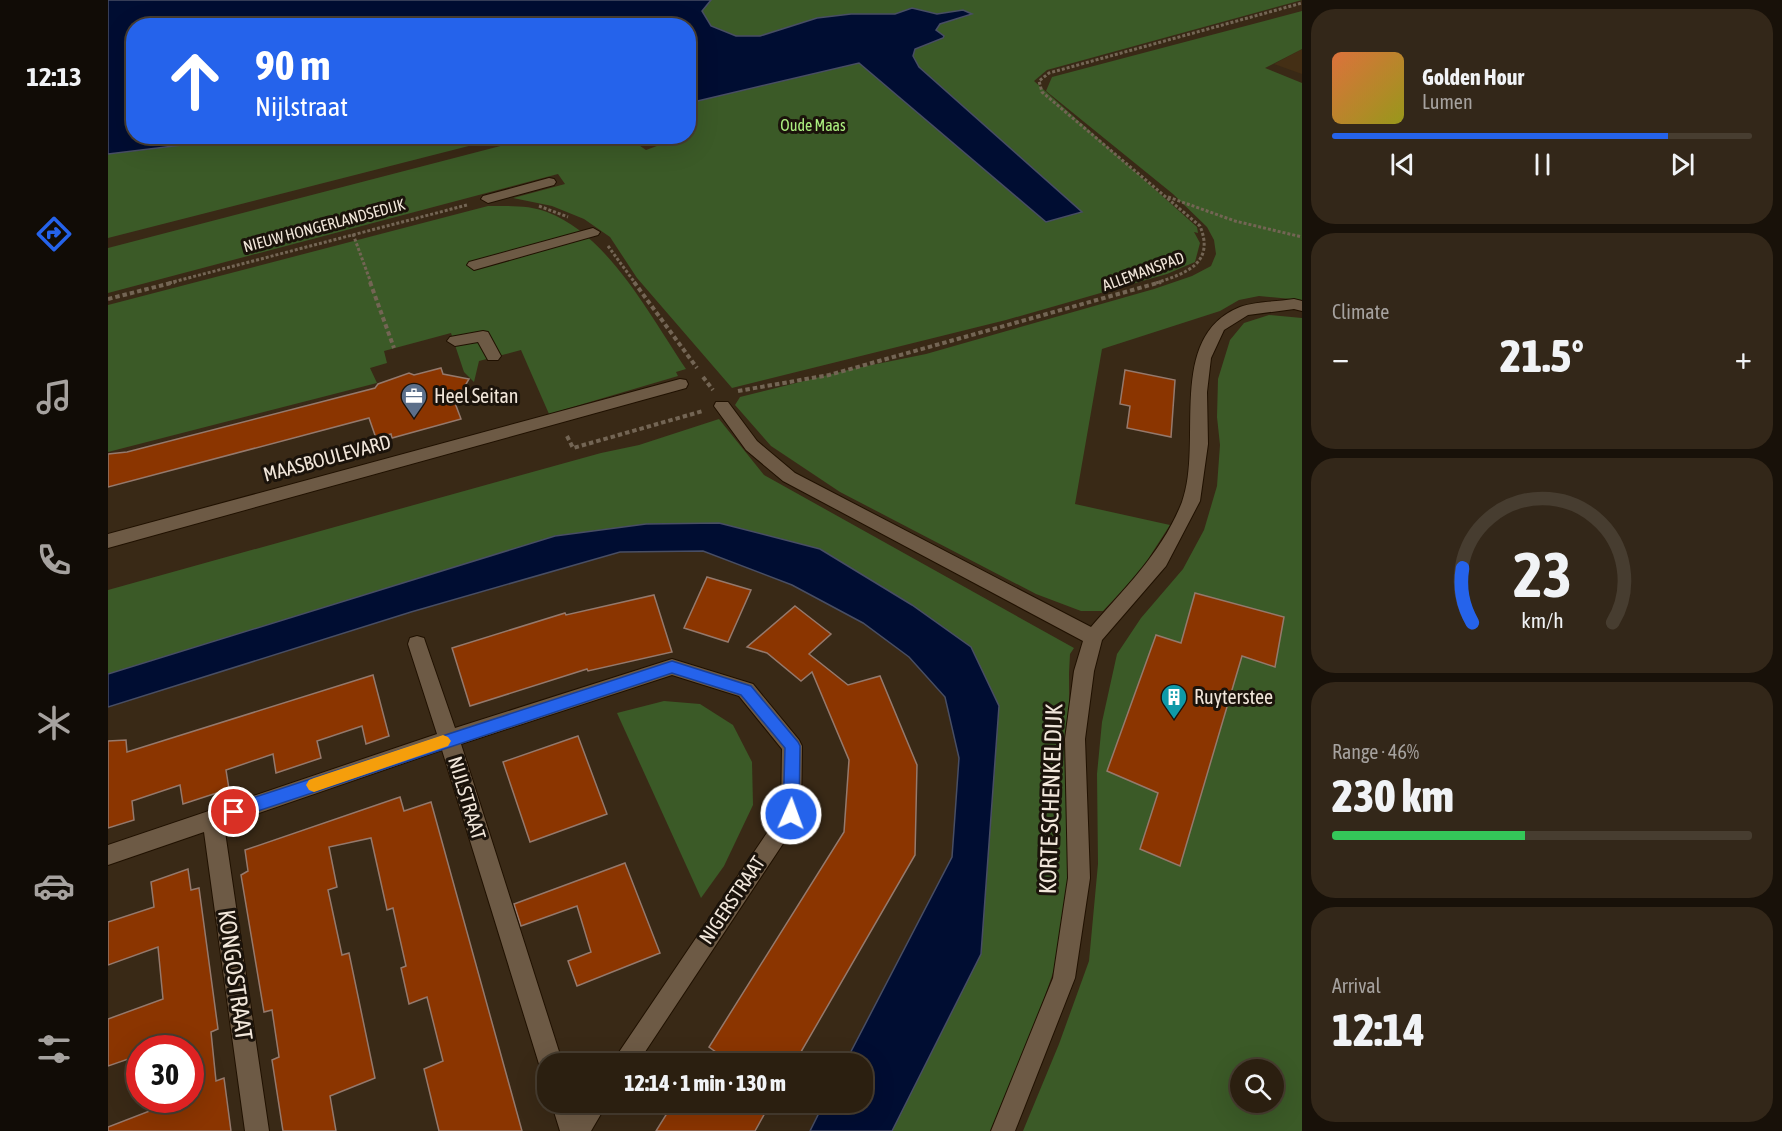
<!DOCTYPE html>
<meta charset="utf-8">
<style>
:root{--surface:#2b1f10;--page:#332719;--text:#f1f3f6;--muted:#a6a29f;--line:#473d30;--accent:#2563eb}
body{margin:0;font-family:"Asap Condensed",sans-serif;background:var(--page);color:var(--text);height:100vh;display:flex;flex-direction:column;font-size:22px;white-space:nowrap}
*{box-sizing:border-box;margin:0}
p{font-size:20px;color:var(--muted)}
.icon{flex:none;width:33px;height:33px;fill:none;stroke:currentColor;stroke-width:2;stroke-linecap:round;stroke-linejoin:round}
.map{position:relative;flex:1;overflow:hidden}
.details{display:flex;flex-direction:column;gap:9px;padding:9px;background:#181109;width:480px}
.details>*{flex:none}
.guide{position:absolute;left:18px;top:18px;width:570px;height:126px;border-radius:24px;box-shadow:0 6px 24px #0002,0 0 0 2px var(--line);background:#2563eb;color:#fff;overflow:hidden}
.controls{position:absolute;left:1122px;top:1059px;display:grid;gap:12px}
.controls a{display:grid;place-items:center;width:54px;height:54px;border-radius:50%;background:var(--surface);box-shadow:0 6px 24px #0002,0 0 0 2px var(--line);font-size:30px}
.speed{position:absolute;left:18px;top:1035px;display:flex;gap:12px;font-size:30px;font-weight:700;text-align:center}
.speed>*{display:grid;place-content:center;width:78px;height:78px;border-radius:50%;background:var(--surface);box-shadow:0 6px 24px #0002,0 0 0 2px var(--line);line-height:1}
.speed .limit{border:9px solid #d22;background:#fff;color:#111}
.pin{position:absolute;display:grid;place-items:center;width:51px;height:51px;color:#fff;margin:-26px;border:3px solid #fff;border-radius:50%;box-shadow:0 2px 6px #0007}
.me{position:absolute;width:66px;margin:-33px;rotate:2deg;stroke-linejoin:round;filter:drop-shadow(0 0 4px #0008)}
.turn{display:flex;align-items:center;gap:21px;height:126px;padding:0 30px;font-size:27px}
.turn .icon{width:78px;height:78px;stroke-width:2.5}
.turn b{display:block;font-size:42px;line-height:51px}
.big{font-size:45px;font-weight:800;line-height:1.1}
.details .tile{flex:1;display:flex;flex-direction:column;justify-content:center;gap:9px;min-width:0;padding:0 21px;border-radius:24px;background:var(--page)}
.details .dial{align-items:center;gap:0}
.dial svg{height:156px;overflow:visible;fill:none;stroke:var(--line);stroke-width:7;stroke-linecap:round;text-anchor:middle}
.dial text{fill:var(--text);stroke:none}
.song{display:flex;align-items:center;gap:18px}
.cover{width:72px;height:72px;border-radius:9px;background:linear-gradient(135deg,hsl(20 70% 55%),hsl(60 70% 35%))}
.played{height:6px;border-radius:3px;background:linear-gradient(90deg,var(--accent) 80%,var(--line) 80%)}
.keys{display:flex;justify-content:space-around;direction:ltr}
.heat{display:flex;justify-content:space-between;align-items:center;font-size:33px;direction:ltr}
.charge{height:9px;border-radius:4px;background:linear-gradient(90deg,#34c759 46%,var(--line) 0)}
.trip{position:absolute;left:429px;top:1053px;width:336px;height:60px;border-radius:24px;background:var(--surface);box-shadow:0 6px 24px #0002,0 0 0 2px var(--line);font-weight:800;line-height:60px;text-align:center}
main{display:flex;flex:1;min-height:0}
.tabs{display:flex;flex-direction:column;width:108px;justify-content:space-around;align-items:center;background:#110c06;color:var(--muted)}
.tabs .icon{width:42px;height:42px}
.tabs .on{color:var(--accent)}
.tabs b{font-size:27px;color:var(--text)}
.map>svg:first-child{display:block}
.built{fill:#442f15}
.green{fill:#3b5a27;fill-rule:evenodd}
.water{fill:#000d32;stroke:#484e64;stroke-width:1.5}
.building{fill:#8b3500;stroke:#95796c;stroke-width:1.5}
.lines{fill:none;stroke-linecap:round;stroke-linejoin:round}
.minor-casing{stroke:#201101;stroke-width:2}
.path-far1{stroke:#736554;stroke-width:3;stroke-dasharray:3 2;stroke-linecap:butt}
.path{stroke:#736554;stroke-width:4;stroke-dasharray:4.5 3;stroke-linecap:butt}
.minor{fill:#6d5a45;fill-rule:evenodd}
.route{fill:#2563eb;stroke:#184099;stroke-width:1.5}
.slow{fill:#f59e0b}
.labels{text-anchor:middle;stroke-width:6;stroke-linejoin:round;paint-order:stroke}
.far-park-label{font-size:16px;fill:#acf080;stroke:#1b130b}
.far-street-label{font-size:16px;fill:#f1e6da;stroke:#1b130b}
.poi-label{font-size:20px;fill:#f1e6da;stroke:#1b130b;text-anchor:start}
.street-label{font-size:20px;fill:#f1e6da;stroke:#1b130b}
.near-street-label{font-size:24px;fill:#f1e6da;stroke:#1b130b}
</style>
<main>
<nav class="tabs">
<b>12:13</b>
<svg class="icon on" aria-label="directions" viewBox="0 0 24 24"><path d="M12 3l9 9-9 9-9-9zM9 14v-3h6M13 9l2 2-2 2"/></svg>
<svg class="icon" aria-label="music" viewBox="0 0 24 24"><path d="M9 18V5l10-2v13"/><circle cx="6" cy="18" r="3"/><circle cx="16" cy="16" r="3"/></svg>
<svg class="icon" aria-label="phone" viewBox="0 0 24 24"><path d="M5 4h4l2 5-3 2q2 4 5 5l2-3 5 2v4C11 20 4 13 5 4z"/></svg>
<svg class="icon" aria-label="climate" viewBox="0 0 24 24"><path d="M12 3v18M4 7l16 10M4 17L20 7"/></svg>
<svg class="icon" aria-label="car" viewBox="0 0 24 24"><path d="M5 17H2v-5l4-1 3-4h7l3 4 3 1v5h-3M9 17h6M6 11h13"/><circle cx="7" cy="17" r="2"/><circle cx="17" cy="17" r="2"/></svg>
<svg class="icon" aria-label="filters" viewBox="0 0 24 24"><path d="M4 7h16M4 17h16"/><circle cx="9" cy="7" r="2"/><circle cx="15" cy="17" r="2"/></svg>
</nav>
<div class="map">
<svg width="1194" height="1131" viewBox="0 0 1194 1131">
<rect width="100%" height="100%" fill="#392916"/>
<polygon class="built" points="1194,49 1194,74 1166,64"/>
<g class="green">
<polygon points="8,0 1194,0 939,70 926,81 1089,227 1090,233 1086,232 1092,243 1087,262 1059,274 898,320 624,388 529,278 502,237 476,219 444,206 405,198 457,184 450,174 0,293 0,248 427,137 519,137 538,150 557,143 553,137 580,136 580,26 26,26 26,136 396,137 0,238 0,1"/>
<polygon points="1194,11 1194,49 1157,68 1194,83 1194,300 1151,296 1131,300 1112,311 994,349 967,504 1062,525 1033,570 995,611 973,611 928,594 732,492 663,446 627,405 632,397 744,369 818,354 1046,289 1084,276 1103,266 1108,254 1106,240 1099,227 1065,194 938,91 944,77"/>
<path d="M380 206C398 206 422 205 439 212 500 235 541 314 578 369L568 372 570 376 441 414 413 350 371 361 366 382 356 372 343 333 276 351 279 363 262 368 269 383 0 452V305Z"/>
<path d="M1161 315 1194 318V1131H915L951 1044 981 961 990 864 989 774 994 722 1009 654 1033 618 1075 569 1096 530 1109 486 1112 445 1109 417 1110 379 1122 340 1136 323ZM1132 1070H1166V1102H1132Z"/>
<polygon points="611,419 656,475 966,648 962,654 961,673 962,867 950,958 912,1069 885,1131 784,1131 873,954 891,706 863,647 804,605 712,549 538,524 447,536 0,674 0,590 493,453 531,445"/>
<polygon points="556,701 592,704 625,725 644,762 645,805 616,866 593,898 509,713"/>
</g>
<g class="water">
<polygon points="0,0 603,0 594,11 603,26 628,36 652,36 709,18 743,14 787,14 804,8 829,14 855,10 864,14 832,24 828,30 836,36 835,38 807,49 805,56 811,67 974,212 938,222 751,63 581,103 580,26 26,26 26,136 140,137 0,154"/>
<polygon points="611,523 712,549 804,605 863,647 891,706 873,954 784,1131 702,1131 716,1103 754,1102 754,1064 737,1063 844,857 851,758 837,697 801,657 755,623 684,585 595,551 512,552 303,612 0,707 0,674 447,536 538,524"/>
</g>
<g class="building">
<polygon points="333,368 335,374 361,379 347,403 353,419 284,438 283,434 268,438 261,418 0,487 0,454 19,452 267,388 270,384 301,373 306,375"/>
<polygon points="1017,370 1067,380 1063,437 1019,428 1022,406 1012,404"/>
<polygon points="599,577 643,590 620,642 576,628"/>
<polygon points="1087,593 1176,617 1167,667 1134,656 1072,866 1032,849 1050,793 999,771 1048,635 1073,643"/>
<polygon points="546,595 564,652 480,671 479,669 362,706 344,648 457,613 458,615"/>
<polygon points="687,606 723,634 701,654 740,685 772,676 809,765 807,855 686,1064 625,1064 601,1047 736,832 741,760 704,672 693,681 659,653 639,647"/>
<polygon points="265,675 281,736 258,744 254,726 209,741 213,758 168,773 165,754 118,770 121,789 75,804 72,785 24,801 26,820 0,828 0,741 18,740 19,752"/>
<polygon points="470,736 499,814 422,842 395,762"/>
<polygon points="292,797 296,811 323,802 414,1131 331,1131 316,1069 335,1061 319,997 301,1004 293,968 298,966 285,908 279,910 263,838 221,847 229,887 220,890 234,955 241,953 267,1078 222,1096 228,1131 175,1131 164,1060 171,1057 164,1010 156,1012 133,875 140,871 137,850"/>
<polygon points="517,863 552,953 469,986 460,961 483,952 469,906 413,926 406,904"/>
<polygon points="80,869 83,890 91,888 110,1029 103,1032 108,1081 116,1078 123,1131 0,1131 0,1127 70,1100 82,1100 82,1048 61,1048 60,1044 48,1048 32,1048 32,1055 0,1066 0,1019 55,999 50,947 0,965 0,922 46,907 43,882"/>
<polygon points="566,1102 643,1102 657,1113 647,1131 548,1131"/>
</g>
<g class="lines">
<g class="minor-casing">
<g id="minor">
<polygon points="441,178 446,179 448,182 446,185 380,203 373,199 375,196"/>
<polygon points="485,228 492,232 490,235 366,270 359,265 361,262"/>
<path d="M1186 299 1194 301V311L1186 309 1140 315 1116 330 1103 358 1099 392 1100 444 1092 501 1058 566 994 640 986 671 977 739 982 878 967 978 907 1131H883L945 978 960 878 957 739 966 671 975 641 675 481 638 450 606 406 608 402H620L649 441 687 473 983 627C1017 588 1055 551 1074 502 1096 442 1057 337 1132 307 1148 301 1169 302 1186 299Z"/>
<polygon points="375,331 380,332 393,356 390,360 380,360 370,342 347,346 339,341 342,337"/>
<polygon points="572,379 578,380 580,384 578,388 0,548 0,534"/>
<polygon points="309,636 316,638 318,644 347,728 564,659 645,684 691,740 694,746 693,814 690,821 529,1064 503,1064 673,812 674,749 631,696 564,675 353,744 455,1064 440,1064 440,1075 435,1072 431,1064 334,750 116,825 161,1131 137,1131 96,832 0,865 0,845 329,734 300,644 302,638"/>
<polygon points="443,1102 467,1102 469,1109 473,1102 500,1102 483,1131 452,1131"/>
</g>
</g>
<g class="path-far1">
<polyline points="1060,197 1127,221 1194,237"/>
<polyline points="431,206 460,217"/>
<polyline points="245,234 263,283"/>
<polyline points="500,246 527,283"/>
<polyline points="61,283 359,205"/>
<path d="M1048 283C1079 273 1107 263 1092 226L934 92 931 81 941 73 1194 3"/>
</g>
<g class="path">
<polyline points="262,282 286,348"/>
<polyline points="526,282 589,368"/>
<polyline points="0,299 67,282"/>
<polyline points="595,377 605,390"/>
<polyline points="630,391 721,375 1053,282"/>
<polyline points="459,436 465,448 595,411"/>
</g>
<use href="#minor" class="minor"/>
</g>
<polygon class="route" points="564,661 643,686 690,742 692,746 691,814 688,819 683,821 677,819 675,814 677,748 633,695 564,673 126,819 120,817 118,812 120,806 126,804"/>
<polygon class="slow" points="335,735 340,737 343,741 340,746 206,792 201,790 198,785 201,780 206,778"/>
<defs>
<g id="office-pin" transform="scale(1.35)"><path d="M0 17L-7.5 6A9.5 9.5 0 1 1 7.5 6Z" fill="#5c6f8a" stroke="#1b130b"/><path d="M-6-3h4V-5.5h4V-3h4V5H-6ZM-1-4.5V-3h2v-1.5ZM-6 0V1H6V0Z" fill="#fff"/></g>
<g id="building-pin" transform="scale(1.35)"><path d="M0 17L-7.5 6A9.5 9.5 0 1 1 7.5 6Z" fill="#0f9aa8" stroke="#1b130b"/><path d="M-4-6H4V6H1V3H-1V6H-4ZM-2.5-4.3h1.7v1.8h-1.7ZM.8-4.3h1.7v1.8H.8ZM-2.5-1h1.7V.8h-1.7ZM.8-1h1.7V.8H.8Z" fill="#fff"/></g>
</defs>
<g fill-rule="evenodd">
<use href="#office-pin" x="306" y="396"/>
<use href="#building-pin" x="1066" y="697"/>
</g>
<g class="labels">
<g class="far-park-label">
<text x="705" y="131">Oude Maas</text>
</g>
<g class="far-street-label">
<text transform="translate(216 225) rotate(-15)" y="6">NIEUW HONGERLANDSEDIJK</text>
<text transform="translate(1035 271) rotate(-20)" y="6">ALLEMANSPAD</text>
</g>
<g class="poi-label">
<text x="326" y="403">Heel Seitan</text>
<text x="1086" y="704">Ruyterstee</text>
</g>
<g class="street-label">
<text transform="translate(219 458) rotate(-15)" y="7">MAASBOULEVARD</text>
<text transform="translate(359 798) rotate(73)" y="7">NIJLSTRAAT</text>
<text transform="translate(624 900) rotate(-56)" y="7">NIGERSTRAAT</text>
</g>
<g class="near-street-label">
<text transform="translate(943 799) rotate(-88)" y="8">KORTE SCHENKELDIJK</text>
<text transform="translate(127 975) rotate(82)" y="8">KONGOSTRAAT</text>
</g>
</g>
</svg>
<div class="controls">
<a><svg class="icon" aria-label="search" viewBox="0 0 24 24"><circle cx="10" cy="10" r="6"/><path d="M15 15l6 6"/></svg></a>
</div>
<div class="speed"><div class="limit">30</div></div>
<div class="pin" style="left:126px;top:812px;background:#d93025"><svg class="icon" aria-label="arrive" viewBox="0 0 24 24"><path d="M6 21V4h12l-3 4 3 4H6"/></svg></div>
<svg class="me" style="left:683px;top:814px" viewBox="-20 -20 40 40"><circle r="17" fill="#2563eb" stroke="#fff" stroke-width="3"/><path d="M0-11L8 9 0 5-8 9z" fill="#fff"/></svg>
<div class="trip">12:14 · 1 min · 130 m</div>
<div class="guide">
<div class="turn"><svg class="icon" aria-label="ahead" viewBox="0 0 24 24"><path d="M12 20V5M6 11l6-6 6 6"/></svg><div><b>90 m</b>Nijlstraat</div></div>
</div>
</div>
<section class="details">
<div class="tile">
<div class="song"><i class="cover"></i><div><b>Golden Hour</b><p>Lumen</p></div></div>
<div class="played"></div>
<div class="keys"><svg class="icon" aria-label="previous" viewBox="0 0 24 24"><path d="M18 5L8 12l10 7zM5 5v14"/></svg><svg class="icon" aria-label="pause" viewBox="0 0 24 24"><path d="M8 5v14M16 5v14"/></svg><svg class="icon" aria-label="next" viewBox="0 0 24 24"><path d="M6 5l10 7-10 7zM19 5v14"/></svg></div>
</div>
<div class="tile"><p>Climate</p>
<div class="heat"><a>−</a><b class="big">21.5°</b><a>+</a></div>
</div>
<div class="tile dial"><svg viewBox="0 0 100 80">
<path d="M14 69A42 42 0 1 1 86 69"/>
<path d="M14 69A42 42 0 0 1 9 41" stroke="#2563eb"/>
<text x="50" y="56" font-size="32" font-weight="700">23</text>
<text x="50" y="72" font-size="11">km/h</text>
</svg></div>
<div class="tile"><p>Range · 46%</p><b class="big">230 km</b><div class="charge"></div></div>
<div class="tile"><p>Arrival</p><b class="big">12:14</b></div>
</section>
</main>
